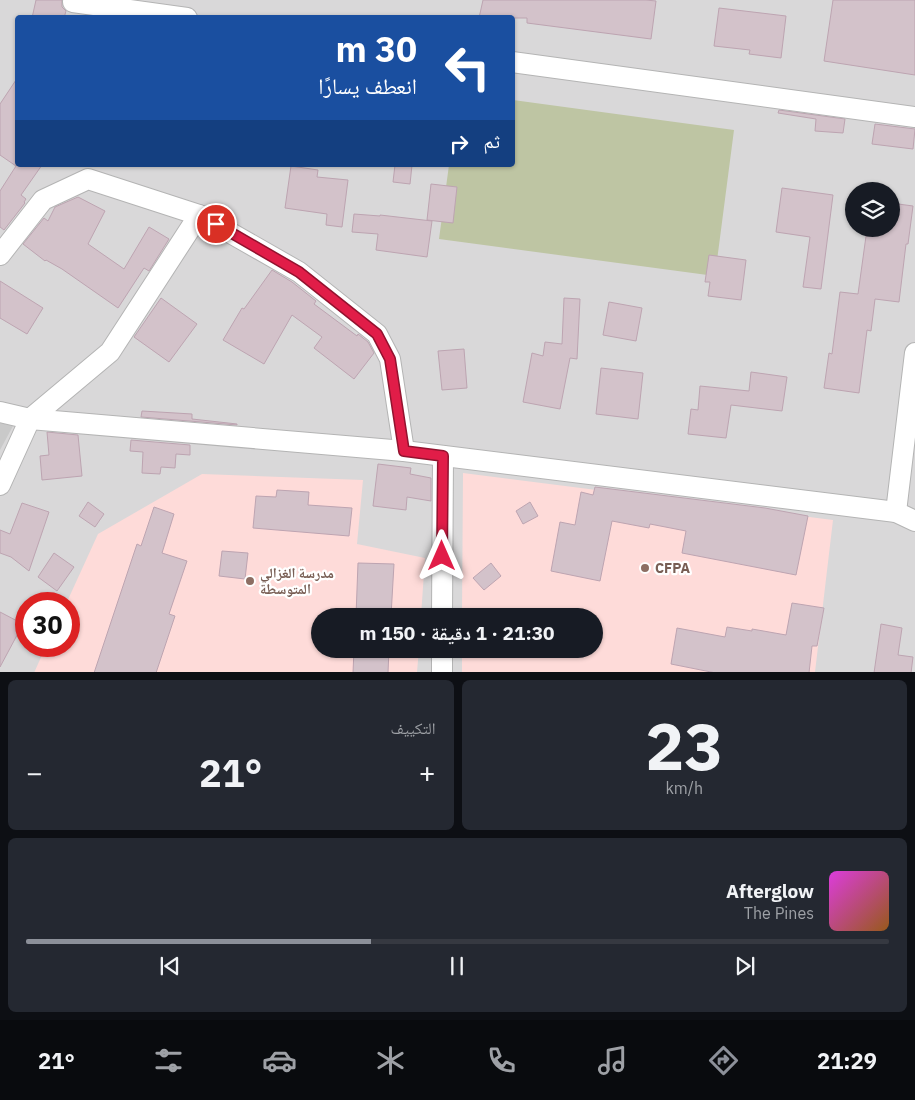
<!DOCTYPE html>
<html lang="ar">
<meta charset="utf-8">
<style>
:root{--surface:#171b24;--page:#242831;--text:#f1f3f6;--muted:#9ea1a6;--line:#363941;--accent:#8c9099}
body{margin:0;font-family:"IBM Plex Sans","Noto Naskh Arabic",sans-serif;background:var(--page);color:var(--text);direction:rtl;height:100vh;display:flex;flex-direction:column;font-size:19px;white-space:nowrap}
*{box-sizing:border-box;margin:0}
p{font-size:16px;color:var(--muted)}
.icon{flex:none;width:28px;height:28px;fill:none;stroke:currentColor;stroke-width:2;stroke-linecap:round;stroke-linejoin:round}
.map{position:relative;height:672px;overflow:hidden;direction:ltr}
.side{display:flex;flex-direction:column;gap:8px;padding:8px;background:#0d0f14;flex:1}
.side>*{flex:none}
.banner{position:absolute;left:15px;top:15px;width:500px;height:152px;border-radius:5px;box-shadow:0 1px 4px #0004;direction:rtl;background:#1a4fa0;color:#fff;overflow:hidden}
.tools{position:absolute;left:845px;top:182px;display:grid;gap:10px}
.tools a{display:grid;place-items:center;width:55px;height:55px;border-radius:50%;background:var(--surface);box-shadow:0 1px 4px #0004;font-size:25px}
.speed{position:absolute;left:15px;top:592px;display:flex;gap:10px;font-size:25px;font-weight:700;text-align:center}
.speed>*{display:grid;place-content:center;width:65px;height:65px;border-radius:50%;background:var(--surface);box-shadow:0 1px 4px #0004;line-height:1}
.speed .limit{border:8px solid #d22;background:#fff;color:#111}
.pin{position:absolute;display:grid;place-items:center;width:42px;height:42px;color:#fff;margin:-21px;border:2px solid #fff;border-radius:50%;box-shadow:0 1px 5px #0007}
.me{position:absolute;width:55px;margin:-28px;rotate:0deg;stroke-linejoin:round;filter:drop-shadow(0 0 4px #0008)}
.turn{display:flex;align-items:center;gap:18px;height:105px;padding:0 15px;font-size:22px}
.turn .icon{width:65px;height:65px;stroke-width:2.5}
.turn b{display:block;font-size:35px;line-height:42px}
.then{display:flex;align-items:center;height:48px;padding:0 15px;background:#0003;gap:10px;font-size:19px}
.big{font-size:38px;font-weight:800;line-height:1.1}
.side .widget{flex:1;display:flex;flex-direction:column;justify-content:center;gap:8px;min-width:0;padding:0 18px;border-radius:8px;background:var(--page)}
.side .dial{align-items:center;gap:0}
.dial b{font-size:65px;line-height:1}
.song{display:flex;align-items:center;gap:15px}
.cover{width:60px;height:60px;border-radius:8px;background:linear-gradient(135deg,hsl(300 70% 55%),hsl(30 70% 35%))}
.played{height:5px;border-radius:2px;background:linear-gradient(90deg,var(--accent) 40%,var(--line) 40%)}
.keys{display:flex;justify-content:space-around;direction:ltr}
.heat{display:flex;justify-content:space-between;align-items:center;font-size:28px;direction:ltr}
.side .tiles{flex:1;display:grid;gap:8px;grid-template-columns:1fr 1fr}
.widget:last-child{grid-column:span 2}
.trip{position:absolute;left:311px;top:608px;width:292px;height:50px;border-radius:25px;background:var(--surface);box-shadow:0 1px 4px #0004;font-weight:800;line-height:50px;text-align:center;direction:rtl}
.dock{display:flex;height:80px;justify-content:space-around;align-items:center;background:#090b0e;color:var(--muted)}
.dock .icon{width:35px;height:35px}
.dock .selected{color:var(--accent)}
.dock b{font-size:22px;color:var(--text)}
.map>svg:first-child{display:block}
.residential{fill:#d9d8d9;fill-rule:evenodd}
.education{fill:#fedbd9}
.religious{fill:#c9c9c9}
.cemetery{fill:#bec5a3}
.building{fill:#d3c2ca;stroke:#bda4b1}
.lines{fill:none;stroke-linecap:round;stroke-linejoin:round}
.minor-casing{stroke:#b4b4b4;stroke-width:22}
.minor{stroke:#fff;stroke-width:20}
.route-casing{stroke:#92132f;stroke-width:12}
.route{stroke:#e11d48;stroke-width:9}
.education-dot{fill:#8d6e63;stroke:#fff;stroke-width:2}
.labels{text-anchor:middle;stroke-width:4.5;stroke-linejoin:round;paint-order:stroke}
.education-label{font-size:14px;font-weight:bold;fill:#785e54;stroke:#fff;text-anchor:start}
</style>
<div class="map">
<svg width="915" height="673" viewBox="0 0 915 673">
<rect width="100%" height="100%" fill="#ede1e4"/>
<path class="residential" d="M0 0H915V672L0 673ZM18 18H512V165H18ZM854 191H891V229H854ZM26 604H69V646H26ZM320 616H595V649H320Z"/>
<g class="education">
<polygon points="463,473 833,520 815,672 462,673 462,649 595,649 595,616 462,616"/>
<polygon points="202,474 363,480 357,544 425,558 421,616 320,616 320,649 419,649 417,672 34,673 46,646 69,646 69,604 66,604 98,534"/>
</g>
<polygon class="religious" points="0,423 13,426 0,450"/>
<polygon class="cemetery" points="513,100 734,130 715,276 439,239 449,165 512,165"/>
<g class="building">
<polygon points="36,0 62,0 62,7 66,11 64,18 32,18"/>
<polygon points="483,0 646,0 656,1 651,39 527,23 527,18 479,18"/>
<polygon points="833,0 915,0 915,75 824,61"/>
<polygon points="719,8 786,16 781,58 749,54 750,50 714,46"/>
<polygon points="18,77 18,165 42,165 21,195 26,199 24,202 25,203 4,230 0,227 0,191 16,166 0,155 0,104"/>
<polygon points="779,110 845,119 843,133 815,131 816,119 778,113"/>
<polygon points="875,124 915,129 913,149 872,144"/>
<polygon points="395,165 412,165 410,184 393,182"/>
<polygon points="291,166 318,170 317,177 348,180 342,227 326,225 327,214 285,208"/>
<polygon points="431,184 457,187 453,223 427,220"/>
<polygon points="782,188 833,195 821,289 803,287 810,237 776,232"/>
<polygon points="78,197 105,211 88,244 124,269 149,227 169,239 149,271 144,268 118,308 62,269 46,260 45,261 23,244 44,218 48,221 55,207"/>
<polygon points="891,203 913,206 908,244 906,244 899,302 875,299 871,331 867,330 859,393 824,388 829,353 832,354 840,292 858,294 867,229 891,229"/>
<polygon points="354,214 380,216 380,215 432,221 427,257 376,250 378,234 352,232"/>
<polygon points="709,255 746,260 741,300 708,296 710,282 705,282"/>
<polygon points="272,270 292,282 316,301 314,304 357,336 358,334 368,342 374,353 354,379 314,348 322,337 292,315 264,364 223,340 242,308 244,309"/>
<polygon points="0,281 43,308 27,334 0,318"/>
<polygon points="161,298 197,324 169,362 134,337"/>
<polygon points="564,298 580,299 577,359 570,358 560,409 523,402 532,353 543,356 545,342 562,344"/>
<polygon points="609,302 642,308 636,341 603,335"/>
<polygon points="464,349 467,388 442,390 438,351"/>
<polygon points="601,368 643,373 638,419 596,414"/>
<polygon points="751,372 787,377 782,411 731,405 726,438 688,434 691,409 698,410 700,386 749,391"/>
<polygon points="142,411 192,414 192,419 237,424 237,425 141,417"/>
<polygon points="47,432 78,435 82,476 42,480 40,456 49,455"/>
<polygon points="131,440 190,445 190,455 176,454 175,468 161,467 160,474 142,473 143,452 130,451"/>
<polygon points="378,464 411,468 410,474 431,478 431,501 407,497 406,510 373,506"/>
<polygon points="595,487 765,508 808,516 796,575 682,553 686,531 650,524 649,528 612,521 600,581 551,571 560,522 575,525 581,492 593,495"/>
<polygon points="277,490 309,492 308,505 352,508 349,536 253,528 256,496 276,497"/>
<polygon points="88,502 104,514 95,527 79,516"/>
<polygon points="530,502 538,516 523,524 516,511"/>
<polygon points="22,503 49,512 29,571 11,557 0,553 0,530 10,534"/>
<polygon points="154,507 174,514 162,553 187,561 169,614 175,616 156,673 94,673 137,544 141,546"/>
<polygon points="222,551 248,553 245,579 219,576"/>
<polygon points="54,553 74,567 57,591 38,577"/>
<polygon points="358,563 394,564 391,616 356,616"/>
<polygon points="491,563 501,576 484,590 473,578"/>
<polygon points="792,603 824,608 817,646 812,646 809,673 716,673 671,664 677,628 725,637 727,627 752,631 752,629 786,635"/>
<polygon points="0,612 23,624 0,667"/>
<polygon points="881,624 902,628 898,655 913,657 911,673 874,673"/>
<polygon points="354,649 389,649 388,673 353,673"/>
</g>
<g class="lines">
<g class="minor-casing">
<g id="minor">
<polyline points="76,0 73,2 187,18"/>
<polyline points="512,62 915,117"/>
<polyline points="0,255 43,200 88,179 199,215 299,272 377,334 390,359 404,451"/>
<polyline points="0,412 30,419 404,451 896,512 915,521"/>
<polyline points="0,485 30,419 110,352 199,215"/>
<polyline points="896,512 915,353"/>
<polyline points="442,616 443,456"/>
<polyline points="442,673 442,649"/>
</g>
</g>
<use href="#minor" class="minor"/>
</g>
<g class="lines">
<g class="route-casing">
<polyline id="route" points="216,224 299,272 377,334 390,359 404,451 443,456 442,556"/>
</g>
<use href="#route" class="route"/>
</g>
<g class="education-dot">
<circle cx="645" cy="568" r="5"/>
<circle cx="250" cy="581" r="5"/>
</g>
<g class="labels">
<g class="education-label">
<text x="655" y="573">CFPA</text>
<text x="260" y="578">مدرسة الغزالي<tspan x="260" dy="16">المتوسطة</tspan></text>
</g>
</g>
</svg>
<div class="tools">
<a><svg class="icon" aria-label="layers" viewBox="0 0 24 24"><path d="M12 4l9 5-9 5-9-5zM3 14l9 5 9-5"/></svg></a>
</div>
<div class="speed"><div class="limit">30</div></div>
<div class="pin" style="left:216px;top:224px;background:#d93025"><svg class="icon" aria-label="arrive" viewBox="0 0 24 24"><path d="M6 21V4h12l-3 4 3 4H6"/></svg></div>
<svg class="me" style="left:442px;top:556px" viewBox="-20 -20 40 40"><path d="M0-17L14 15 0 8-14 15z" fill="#e11d48" stroke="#fff" stroke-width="4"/></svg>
<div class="trip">21:30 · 1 دقيقة · 150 m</div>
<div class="banner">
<div class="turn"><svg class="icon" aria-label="left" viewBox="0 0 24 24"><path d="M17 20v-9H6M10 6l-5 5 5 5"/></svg><div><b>30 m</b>انعطف يسارًا</div></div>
<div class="then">ثم<svg class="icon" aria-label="right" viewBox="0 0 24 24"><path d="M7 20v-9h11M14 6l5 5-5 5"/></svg></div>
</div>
</div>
<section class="side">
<div class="tiles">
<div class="widget dial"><b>23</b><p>km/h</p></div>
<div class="widget"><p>التكييف</p>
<div class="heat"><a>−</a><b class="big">21°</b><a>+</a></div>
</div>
<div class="widget">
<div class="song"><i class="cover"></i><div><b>Afterglow</b><p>The Pines</p></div></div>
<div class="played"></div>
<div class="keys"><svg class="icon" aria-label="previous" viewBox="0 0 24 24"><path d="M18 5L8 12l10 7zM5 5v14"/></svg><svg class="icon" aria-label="pause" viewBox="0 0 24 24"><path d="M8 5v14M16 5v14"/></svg><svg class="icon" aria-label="next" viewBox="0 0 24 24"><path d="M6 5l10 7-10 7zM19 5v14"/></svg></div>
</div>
</div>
</section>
<nav class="dock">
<b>21:29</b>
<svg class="icon selected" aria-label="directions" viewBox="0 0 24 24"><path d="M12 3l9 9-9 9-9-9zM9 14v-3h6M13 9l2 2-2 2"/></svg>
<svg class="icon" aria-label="music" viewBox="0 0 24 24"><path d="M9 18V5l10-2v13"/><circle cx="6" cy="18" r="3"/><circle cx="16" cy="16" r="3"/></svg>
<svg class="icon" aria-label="phone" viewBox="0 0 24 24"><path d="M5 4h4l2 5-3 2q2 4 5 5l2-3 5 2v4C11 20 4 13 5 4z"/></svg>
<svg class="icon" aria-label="climate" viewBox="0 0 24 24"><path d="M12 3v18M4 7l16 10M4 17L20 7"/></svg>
<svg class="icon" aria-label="car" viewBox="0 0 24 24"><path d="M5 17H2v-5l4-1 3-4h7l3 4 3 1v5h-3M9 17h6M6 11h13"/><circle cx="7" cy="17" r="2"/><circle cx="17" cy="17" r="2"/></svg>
<svg class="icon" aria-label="filters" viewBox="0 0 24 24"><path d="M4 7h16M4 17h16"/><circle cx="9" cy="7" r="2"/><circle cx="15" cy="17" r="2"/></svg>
<b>21°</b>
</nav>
